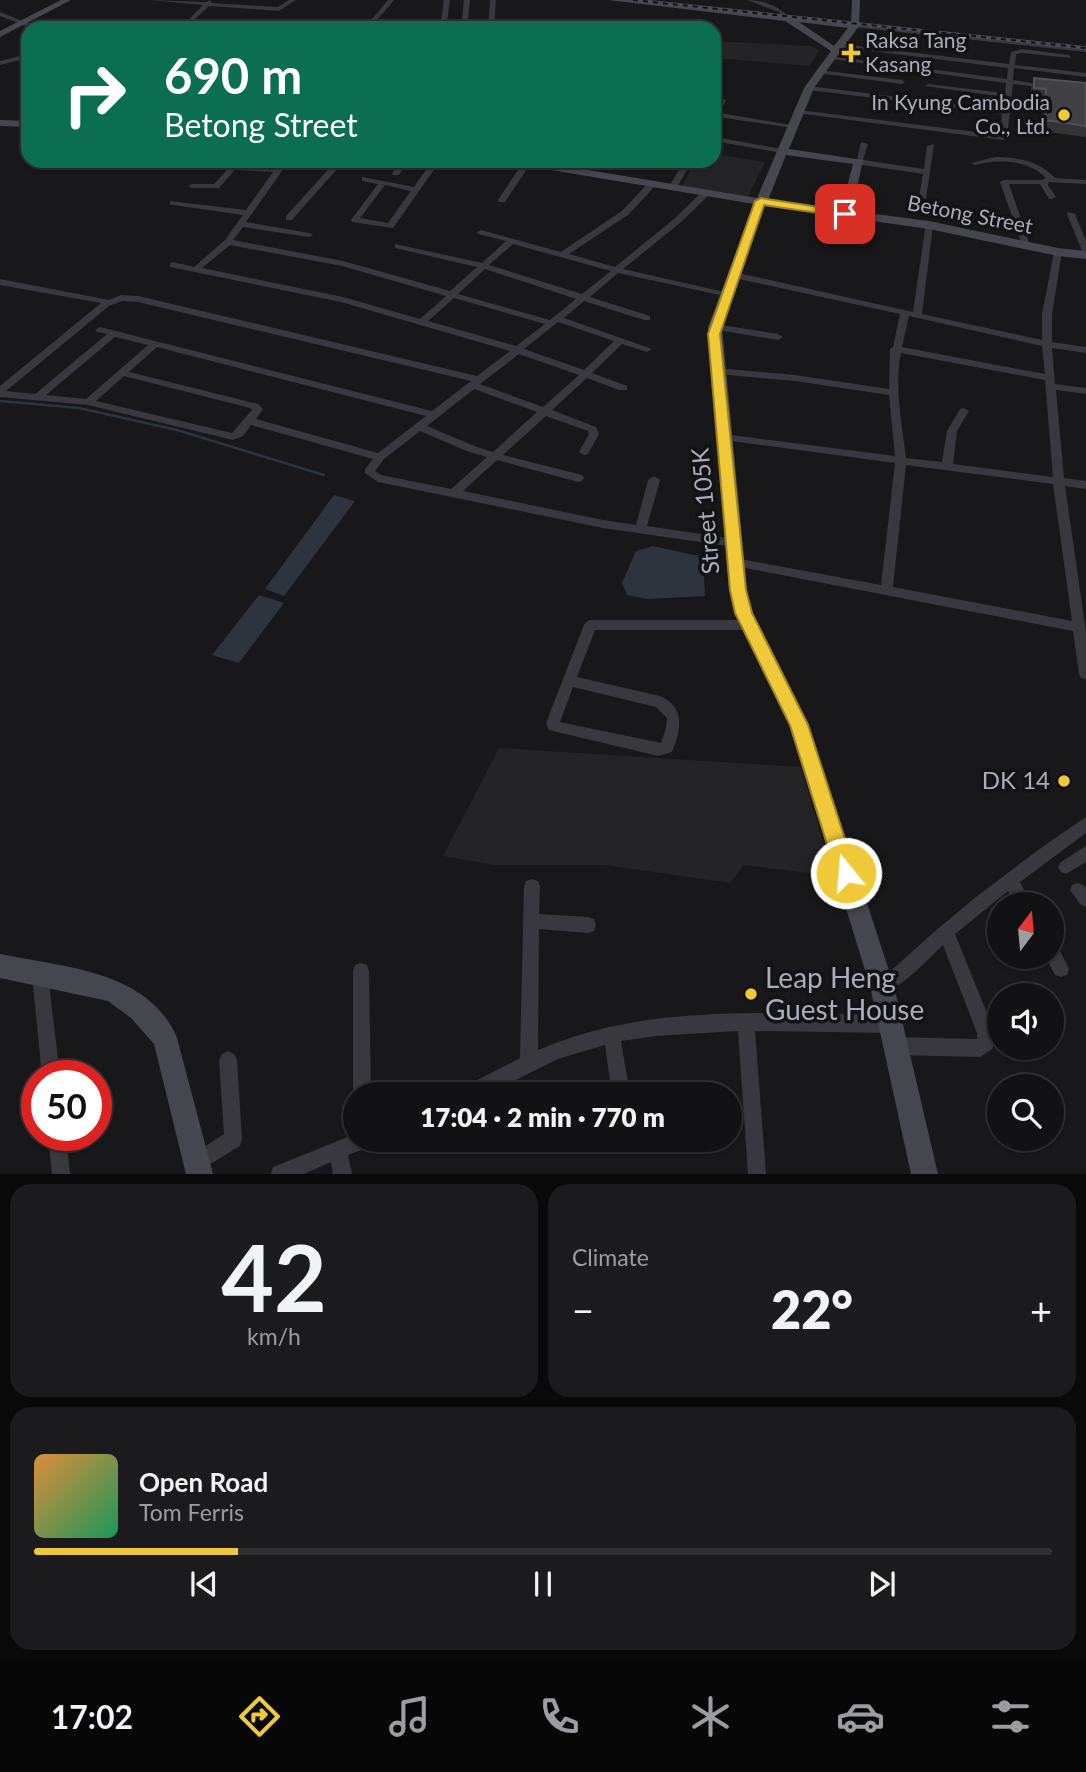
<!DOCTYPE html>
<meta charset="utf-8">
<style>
:root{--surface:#121113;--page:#1b1a1c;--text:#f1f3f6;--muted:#9c9da0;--line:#313133;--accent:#f0c939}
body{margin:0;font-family:Lato,sans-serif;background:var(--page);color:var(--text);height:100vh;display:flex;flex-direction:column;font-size:26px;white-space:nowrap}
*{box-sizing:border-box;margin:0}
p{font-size:23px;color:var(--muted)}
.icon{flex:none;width:38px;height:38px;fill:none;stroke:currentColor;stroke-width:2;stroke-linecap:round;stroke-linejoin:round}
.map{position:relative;height:1174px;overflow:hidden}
.sheet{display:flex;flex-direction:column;gap:10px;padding:10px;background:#0a090a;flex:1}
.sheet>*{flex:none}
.banner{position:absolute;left:21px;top:21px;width:700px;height:147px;border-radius:21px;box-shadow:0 2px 5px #0004,0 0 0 2px var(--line);background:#0b6e4f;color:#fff;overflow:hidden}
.needle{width:46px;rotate:16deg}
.controls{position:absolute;left:987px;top:892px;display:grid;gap:14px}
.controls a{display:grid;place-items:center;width:77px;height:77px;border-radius:50%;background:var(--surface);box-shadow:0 2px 5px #0004,0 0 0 2px var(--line);font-size:35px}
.speed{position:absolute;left:21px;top:1060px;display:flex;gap:14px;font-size:35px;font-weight:700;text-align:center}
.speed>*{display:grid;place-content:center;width:91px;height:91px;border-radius:50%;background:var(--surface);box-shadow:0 2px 5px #0004,0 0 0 2px var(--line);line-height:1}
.speed .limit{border:10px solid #d22;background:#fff;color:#111}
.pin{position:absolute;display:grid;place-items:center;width:60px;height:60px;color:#fff;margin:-30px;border-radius:14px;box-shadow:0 4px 10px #0006}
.me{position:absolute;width:77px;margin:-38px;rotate:343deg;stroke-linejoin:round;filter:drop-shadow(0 0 5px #0008)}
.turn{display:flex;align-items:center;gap:24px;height:147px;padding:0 28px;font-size:32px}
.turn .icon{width:91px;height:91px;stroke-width:2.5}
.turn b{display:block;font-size:49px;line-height:60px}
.big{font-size:52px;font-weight:800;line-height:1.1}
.sheet .card{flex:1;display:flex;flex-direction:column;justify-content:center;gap:10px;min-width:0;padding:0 24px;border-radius:21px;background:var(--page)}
.sheet .dial{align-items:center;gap:0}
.dial b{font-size:91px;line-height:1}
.song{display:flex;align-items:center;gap:21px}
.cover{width:84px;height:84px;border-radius:10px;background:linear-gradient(135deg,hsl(30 70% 55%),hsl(150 70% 35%))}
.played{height:7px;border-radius:4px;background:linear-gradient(90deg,var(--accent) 20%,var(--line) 20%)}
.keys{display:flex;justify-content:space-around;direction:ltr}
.heat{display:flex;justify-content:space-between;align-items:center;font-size:38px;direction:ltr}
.sheet .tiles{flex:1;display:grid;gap:10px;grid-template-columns:1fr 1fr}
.card:last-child{grid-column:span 2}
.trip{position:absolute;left:343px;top:1082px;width:399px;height:70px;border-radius:35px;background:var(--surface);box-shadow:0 2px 5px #0004,0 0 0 2px var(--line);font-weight:800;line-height:70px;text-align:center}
.dock{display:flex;height:112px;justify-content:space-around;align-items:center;background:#070708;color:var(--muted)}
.dock .icon{width:49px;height:49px}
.dock .on{color:var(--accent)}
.dock b{font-size:32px;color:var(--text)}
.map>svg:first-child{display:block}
.built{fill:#242326}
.water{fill:#2d343d}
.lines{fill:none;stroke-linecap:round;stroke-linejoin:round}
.stream{stroke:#2d343d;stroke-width:2.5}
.street{fill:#38383e;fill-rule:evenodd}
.secondary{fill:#46474e;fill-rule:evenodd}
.rail-casing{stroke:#4b4c53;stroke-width:3.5}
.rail{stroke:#131214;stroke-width:2;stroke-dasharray:5;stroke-linecap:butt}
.wall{fill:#343337}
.building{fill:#414045;stroke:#515157;stroke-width:2}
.route{fill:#f0c939;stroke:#9c8325;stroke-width:2}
.poi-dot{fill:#f0c939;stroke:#131214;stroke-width:2.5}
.labels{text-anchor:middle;stroke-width:7;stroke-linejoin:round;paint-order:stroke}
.far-poi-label{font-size:21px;fill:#aaacb9;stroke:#131214;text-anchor:start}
.far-street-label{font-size:21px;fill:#aaacb9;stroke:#131214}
.street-label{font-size:24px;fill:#aaacb9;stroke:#131214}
.poi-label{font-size:24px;fill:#aaacb9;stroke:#131214;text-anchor:end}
.near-poi-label{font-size:28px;fill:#aaacb9;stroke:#131214;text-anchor:start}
</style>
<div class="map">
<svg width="1086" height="1174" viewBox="0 0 1086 1174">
<rect width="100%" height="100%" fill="#181719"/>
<g class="built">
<polygon points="715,41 812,46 819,50 810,66 714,58"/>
<polygon points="714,154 765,162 748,197 682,186 696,161 714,161"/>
<polygon points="499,748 801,767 833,876 744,865 730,883 605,865 495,865 443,856"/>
</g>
<g class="water">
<polygon points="334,495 355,501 284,596 265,589"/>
<polygon points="653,546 703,557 705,596 647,599 627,595 622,583 636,551"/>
<polygon points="259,595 284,603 239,663 212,655"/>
</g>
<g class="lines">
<polyline class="stream" points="0,401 79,408 177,430 324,475"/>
<g class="street">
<polygon points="149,0 207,2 210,0 212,3 278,7 289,0 296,0 279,11 209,6 186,28 180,28 203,5"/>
<path d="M388 0H394C383 13 373 28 355 28L373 18Z"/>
<polygon points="444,0 450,0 446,28 440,28"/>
<polygon points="464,0 470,0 467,28 461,28"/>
<polygon points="490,0 496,0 494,28 488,28"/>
<path d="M747 0C762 0 780 6 789 18L784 19 779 12Z"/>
<polygon points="0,12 38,27 39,28 31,28 0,16"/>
<polygon points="269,20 272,22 266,28 260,28"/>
<polygon points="855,24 1086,48 1086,52 853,27"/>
<polygon points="841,44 1009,64 1011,52 1022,49 1069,55 1071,58 1022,53 1016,54 1015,65 1086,73 1086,77 1014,68 1013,80 1050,86 1047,88 1013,84 1007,138 1003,140 797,113 797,111 799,110 1000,135 1002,114 809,90 806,88 809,86 1003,110 1004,97 925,86 928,84 1005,93 1006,83 825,58 828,56 1007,79 1008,68 839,47"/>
<polygon points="28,54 28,58 0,65 0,61"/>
<polygon points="819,70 902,80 905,82 902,84 817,73 816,72"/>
<polygon points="714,96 726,100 720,113 797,126 793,128 718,117 714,119 714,110 719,101 714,100"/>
<polygon points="714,137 782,149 786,151 782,153 714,141"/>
<polygon points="861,142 868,144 863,160 924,169 927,146 934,144 926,199 919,197 923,174 856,164"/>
<path d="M995 157C1018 157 1039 161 1055 178L1086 180V184L1049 182 1048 185 1056 197 1052 199H1049L1040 184H1009L1030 245 1029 247 1022 245 1000 182 1004 180H1042L1046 178C1027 159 999 159 975 165L971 163Z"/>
<path d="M281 161H289L246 222 309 233 313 235 309 237 243 227 233 240 343 261 450 291 477 267 395 248V244L482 263 506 241 478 234 477 232 481 230 561 252 622 211 650 181H656V185L628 215 569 254 615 267 674 219 703 191H709V195L680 223 623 269 729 293V297L618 273 590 297 650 316V320H644L584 301 564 318 652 349 647 352 622 344 592 373 627 386V390H619L587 378 552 410 596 427 599 434 588 454 584 455 579 452 589 434 588 431 546 416 503 455 582 475 584 478 582 481 578 482 497 460 463 491 603 520 636 525 648 480 654 476 660 480 647 526 734 539 740 543 738 546 734 547 603 528 378 482 365 473V469L373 459 251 425 243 436 233 440 88 405 0 397V386L101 303 0 285V279L109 300 121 295 138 296 477 376 510 351 341 302 170 267V263L173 262 194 267 225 240 243 215 173 205H170V201L246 210 273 172 235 170 219 188H192L188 186 192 184H214L227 170 211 169 207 167 208 165 276 168ZM513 244 611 271 582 294 489 265ZM230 245 342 266 446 296 420 319 343 297 202 268ZM485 269 576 299 550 320 458 294ZM454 298 545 324 516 346 428 321ZM122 301 138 302 471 381 432 411 100 327 95 330 97 332 107 334 35 394 6 391 109 306ZM558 322 614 341 584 370 524 349ZM115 337 148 345 86 399 46 395ZM157 347 426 416 378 453 256 419 263 409 258 404 129 372ZM519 354 579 375 543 407 480 384ZM124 376 250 408 252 410 232 433 96 401ZM474 389 537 412 493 452 477 447 427 426ZM420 431 469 452 487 457 451 489 381 475 375 471 384 459Z"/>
<polygon points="336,161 344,161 292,220 286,220 286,216"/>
<polygon points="401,161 409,161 399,175 393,175 392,173"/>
<path d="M432 161H440L393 228 352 222 351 220 378 184 362 181V177L414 187ZM385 185 411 191 388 223 360 218Z"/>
<polygon points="524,161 531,163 505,202 499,202 498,200"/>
<polygon points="684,161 692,161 676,189 670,189 669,187"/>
<polygon points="1068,212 1075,214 1086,241 1086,254 1082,251 1067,214"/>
<path d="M926 223 933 225 922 314 1042 340V314L1054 252 1058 249 1062 252 1052 314V342L1086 347V353L1052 348 1055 384 1086 388V394L1056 390 1064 478 1086 481V489L1065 486 1086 632V679L1081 678 1079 674 1073 631 735 566 729 562 735 558 881 585 895 463 724 440 719 437 724 434 895 456 889 395 795 381 717 374 712 371 717 368 795 375 889 389 890 349 893 347 900 314 734 278 730 275 734 272 913 312ZM909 316 1042 346 1045 374 902 347ZM901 353 1045 380 1053 477 953 464 957 431 969 411 964 408 960 409 947 431 942 462 906 458C902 424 894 386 901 353ZM906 465 1053 484 1072 621 893 587Z"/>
<polygon points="715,324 778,334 783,337 778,340 712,329 712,325"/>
<path d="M590 620H749L753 622 755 625 753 628 749 630H595L577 677 660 696C686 707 681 731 672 752L658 756 549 730 546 723 584 625 586 622ZM573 687 656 707 667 718 666 728 661 743 560 722Z"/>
<path d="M1086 817V833L1020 882 1032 905H1015L1008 891 955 934 995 1033V1043L992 1049 980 1057 896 1055 890 1052 887 1046 890 1040 896 1037 977 1039V1033L943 945C924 963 906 984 882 994L876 992 874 986 876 980 894 968 934 932 976 897 1045 845Z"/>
<polygon points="1086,846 1086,862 1066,874 1061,872 1058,867 1061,862"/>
<path d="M532 879 538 881 540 886 539 914 588 917 594 919 596 925 594 931 588 933 539 929 538 1050C649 1002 773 1014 891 1015L897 1018 900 1024 897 1030 891 1033 755 1031 766 1174H748L738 1031 656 1036 621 1041 630 1094H612L605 1045 558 1059 487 1094H459L462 1088 520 1058 524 886 526 881Z"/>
<polygon points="1078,883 1086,887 1086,907 1080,904 1070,890 1072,885"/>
<polygon points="1052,945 1058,947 1069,969 1067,975 1061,977 1055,975 1046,957 1052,957"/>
<polygon points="361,963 367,965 369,971 371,1094 355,1094 355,1099 353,1094 353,971 355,965"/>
<polygon points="40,967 46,969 48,975 60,1076 42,1076 32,975 34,969"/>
<polygon points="228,1051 234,1054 237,1060 242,1139 240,1146 197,1172 190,1170 188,1163 190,1156 224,1134 219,1060 222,1054"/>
<polygon points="355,1134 355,1139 374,1139 372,1146 348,1155 352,1174 333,1174 331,1162 304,1174 271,1174 273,1167"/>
<polygon points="48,1136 66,1136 70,1174 52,1174"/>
</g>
<g class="secondary">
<polygon points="61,0 71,0 0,37 0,31"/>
<path d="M608 0H635L851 23 852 0H860L859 26 814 88 789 149 863 160 852 211 929 221 1058 248 1086 251V259L1058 256 929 229 765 206 722 327 747 590 753 613 809 725 894 986 938 1174H911L870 986 789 725 735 613 729 590 708 327 754 204 515 164 510 161H534L757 198 804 88 831 51 785 21ZM799 22 848 28 834 46ZM786 155 853 164 841 209 768 200Z"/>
<polygon points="0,120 28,121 28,127 0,126"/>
<path d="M0 954C62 967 149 970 177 1038L213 1174H186L154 1044 131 1018 108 1001 0 978Z"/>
</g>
<g class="rail-casing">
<polyline id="rail" points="633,0 1086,48"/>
</g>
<use href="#rail" class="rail"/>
</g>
<polygon class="wall" points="1034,78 1086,83 1086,137 1041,131 1043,100 1030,98 1031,88"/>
<polygon class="building" points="1034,78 1086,83 1086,126 1045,120 1046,89 1034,88"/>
<polygon class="route" points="761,198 845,211 850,214 845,217 764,205 720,334 746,590 752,613 808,725 856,873 853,880 846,883 839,880 836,873 790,725 735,613 730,590 708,334 755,201"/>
<g class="poi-dot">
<path d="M847.5 42.5h7v7h7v7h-7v7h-7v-7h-7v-7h7z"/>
<circle cx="1064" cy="115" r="7"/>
<circle cx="1064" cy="781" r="7"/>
<circle cx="751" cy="994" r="7"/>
</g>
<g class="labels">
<g class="far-poi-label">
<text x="865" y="48">Raksa Tang<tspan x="865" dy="24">Kasang</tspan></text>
<text x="1050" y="110" text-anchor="end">In Kyung Cambodia<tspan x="1050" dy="24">Co., Ltd.</tspan></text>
</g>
<g class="far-street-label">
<text transform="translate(970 215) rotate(11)" y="7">Betong Street</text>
</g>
<g class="street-label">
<text transform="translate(706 511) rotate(-95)" y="8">Street 105K</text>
</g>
<g class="poi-label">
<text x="1050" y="789">DK 14</text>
</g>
<g class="near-poi-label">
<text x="765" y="988">Leap Heng<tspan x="765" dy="32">Guest House</tspan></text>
</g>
</g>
</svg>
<div class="controls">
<a><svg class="needle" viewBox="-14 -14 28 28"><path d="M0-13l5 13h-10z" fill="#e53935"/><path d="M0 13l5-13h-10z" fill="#9c9da0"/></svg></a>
<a><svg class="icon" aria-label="sound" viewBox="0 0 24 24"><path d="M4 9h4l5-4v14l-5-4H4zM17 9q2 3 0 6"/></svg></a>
<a><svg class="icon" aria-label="search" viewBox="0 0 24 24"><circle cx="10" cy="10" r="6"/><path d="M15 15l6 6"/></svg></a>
</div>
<div class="speed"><div class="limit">50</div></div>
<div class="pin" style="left:845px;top:214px;background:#d93025"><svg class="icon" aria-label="arrive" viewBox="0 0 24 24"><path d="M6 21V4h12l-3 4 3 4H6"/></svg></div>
<svg class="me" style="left:846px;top:873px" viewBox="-20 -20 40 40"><circle r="17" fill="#f0c939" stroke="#fff" stroke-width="3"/><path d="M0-11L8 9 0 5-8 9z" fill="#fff"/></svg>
<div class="trip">17:04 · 2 min · 770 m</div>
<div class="banner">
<div class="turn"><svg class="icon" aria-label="right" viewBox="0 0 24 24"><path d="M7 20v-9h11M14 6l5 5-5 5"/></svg><div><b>690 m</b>Betong Street</div></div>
</div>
</div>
<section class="sheet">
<div class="tiles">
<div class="card dial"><b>42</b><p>km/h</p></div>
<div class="card"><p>Climate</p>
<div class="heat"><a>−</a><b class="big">22°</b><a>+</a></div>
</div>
<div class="card">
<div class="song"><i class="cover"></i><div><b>Open Road</b><p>Tom Ferris</p></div></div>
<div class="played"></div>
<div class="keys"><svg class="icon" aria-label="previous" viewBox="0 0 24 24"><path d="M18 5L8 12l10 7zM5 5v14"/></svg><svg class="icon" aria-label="pause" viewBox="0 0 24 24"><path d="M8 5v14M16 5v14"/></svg><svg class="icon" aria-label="next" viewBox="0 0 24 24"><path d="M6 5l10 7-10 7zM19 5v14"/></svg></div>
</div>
</div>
</section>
<nav class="dock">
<b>17:02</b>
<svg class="icon on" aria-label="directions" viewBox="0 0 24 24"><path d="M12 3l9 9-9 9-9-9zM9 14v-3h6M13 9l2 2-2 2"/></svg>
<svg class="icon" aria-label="music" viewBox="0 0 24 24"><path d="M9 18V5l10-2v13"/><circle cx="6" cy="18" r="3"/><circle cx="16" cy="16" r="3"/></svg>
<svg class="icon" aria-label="phone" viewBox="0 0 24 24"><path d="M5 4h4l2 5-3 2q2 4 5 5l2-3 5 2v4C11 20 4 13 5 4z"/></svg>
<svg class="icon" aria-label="climate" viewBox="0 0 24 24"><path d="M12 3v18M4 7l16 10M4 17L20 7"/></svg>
<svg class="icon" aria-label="car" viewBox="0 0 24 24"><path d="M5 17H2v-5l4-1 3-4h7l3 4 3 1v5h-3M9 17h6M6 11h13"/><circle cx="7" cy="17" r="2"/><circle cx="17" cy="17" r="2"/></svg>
<svg class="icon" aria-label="filters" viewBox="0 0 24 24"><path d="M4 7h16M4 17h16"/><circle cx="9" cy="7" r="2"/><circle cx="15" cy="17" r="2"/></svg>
</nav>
